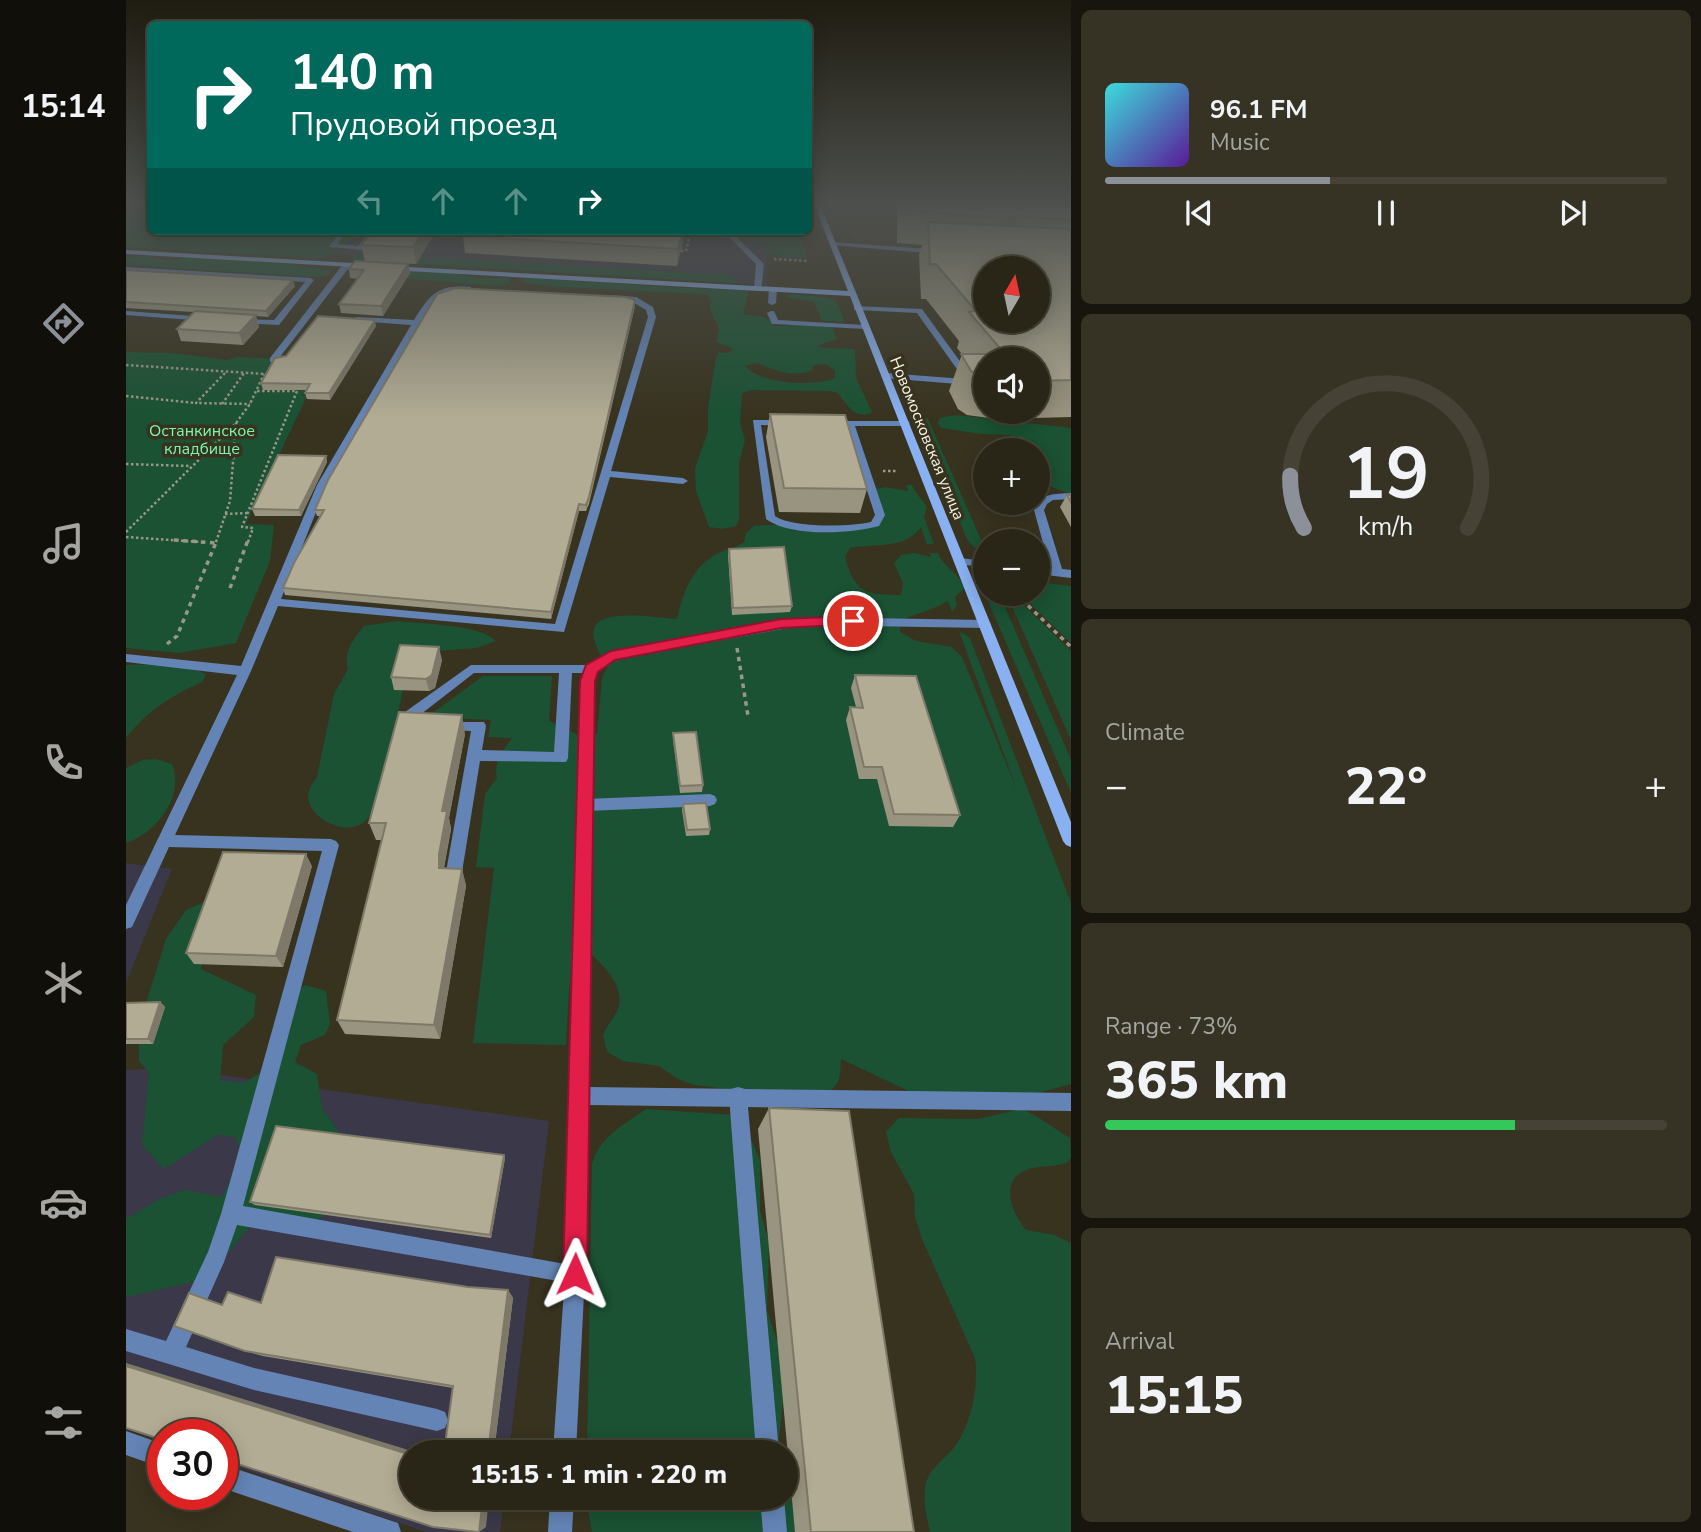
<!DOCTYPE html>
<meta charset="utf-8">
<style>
:root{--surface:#2a2617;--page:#363224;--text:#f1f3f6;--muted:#a5a5a1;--line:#464336;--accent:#8c9099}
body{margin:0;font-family:"Nunito Sans",sans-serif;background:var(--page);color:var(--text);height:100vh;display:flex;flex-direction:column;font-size:26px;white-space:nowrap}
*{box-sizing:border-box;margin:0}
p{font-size:23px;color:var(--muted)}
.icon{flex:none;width:38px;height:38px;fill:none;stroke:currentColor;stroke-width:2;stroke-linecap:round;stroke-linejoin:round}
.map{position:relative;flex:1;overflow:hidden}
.sheet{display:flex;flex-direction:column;gap:10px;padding:10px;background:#17150d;width:630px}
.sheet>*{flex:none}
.hud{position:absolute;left:21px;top:21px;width:665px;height:214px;border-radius:10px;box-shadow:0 4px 18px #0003,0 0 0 2px var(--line);background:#00695c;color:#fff;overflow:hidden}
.needle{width:46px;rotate:9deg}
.fabs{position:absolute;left:847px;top:256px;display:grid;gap:14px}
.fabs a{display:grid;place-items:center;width:77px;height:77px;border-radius:50%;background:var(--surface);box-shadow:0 4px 18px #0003,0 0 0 2px var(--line);font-size:35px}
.speed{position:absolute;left:21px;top:1419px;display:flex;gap:14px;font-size:35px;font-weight:700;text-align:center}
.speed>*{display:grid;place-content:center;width:91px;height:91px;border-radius:50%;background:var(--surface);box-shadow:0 4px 18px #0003,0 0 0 2px var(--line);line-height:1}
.speed .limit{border:10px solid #d22;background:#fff;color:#111}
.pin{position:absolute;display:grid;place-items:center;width:60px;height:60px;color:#fff;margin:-30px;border:4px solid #fff;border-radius:50%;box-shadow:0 2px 7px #0007}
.me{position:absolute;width:77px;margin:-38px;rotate:1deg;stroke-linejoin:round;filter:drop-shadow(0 0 5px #0008)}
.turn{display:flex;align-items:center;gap:24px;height:147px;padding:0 28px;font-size:32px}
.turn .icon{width:91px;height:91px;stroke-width:2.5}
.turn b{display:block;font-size:49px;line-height:60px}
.lanes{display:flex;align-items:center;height:66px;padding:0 28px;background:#0003;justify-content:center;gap:35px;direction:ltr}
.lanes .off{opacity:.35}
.big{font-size:52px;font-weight:800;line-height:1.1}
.sheet .widget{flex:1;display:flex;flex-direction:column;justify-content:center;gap:10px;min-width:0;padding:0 24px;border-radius:10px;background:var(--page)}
.sheet .dial{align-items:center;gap:0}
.dial svg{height:182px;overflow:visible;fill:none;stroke:var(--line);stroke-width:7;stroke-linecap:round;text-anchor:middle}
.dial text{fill:var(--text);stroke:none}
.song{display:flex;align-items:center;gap:21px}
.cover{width:84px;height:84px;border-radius:10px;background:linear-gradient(135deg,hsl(180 70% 55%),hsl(270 70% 35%))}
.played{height:7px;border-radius:4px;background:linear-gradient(90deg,var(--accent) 40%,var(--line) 40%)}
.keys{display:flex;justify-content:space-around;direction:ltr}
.heat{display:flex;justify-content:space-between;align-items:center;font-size:38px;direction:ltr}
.charge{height:10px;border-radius:5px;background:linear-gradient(90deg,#34c759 73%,var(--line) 0)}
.trip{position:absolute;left:273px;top:1440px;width:399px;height:70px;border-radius:35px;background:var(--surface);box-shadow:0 4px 18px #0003,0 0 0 2px var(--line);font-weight:800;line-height:70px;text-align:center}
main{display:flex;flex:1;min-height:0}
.dock{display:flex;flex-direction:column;width:126px;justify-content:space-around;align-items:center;background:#110f09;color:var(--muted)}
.dock .icon{width:49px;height:49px}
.dock .selected{color:var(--accent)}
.dock b{font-size:32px;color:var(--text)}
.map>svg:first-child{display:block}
.commercial{fill:#45382a}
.industrial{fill:#3b3849}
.green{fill:#1a5233;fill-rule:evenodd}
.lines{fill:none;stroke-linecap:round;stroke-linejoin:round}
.path-far1{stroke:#9b9787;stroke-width:2.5;stroke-dasharray:2.5 2.5;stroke-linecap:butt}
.path{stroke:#9b9787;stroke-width:3.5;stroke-dasharray:4.5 4.5;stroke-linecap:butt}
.lane{fill:#6484b6;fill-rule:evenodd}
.street{fill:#6484b6;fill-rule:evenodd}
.secondary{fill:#89b1f1;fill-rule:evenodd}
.wall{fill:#99947f;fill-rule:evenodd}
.shaded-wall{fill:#7d7868}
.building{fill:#b2ac94;stroke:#7d7868;stroke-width:2;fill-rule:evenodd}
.route{fill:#e11d48;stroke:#92132f;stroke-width:2}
.labels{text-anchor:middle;stroke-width:7;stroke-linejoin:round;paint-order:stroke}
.far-park-label{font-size:16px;fill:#77faaf;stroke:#38331f}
.far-street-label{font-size:16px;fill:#f8f5e9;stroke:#38331f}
</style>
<main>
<nav class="dock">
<b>15:14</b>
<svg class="icon selected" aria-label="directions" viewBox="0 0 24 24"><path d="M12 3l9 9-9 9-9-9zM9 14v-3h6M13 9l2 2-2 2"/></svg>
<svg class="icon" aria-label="music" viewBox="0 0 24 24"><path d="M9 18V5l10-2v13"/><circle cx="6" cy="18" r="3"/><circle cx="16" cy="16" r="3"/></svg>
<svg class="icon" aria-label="phone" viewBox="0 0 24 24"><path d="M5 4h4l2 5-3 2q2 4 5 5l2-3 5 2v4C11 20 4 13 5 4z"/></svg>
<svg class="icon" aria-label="climate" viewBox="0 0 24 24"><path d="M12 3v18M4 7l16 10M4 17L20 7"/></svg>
<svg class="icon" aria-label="car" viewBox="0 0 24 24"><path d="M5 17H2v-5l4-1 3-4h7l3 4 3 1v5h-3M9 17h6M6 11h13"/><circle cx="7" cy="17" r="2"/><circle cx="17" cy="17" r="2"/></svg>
<svg class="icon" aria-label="filters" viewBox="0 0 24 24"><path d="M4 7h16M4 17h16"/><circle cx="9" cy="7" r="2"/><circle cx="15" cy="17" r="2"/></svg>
</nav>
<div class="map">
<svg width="945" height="1532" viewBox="0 0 945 1532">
<rect width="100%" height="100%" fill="#38331f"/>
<polygon class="commercial" points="714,204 945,204 945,265 732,248"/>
<g class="industrial">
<polygon points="0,204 24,204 24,231 640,231 641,285 609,283 610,278 197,254 193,258 0,247"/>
<polygon points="0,863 46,869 0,983"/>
<polygon points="45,1068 423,1121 383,1452 285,1452 285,1498 378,1498 374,1532 300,1532 96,1462 96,1435 37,1435 37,1442 0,1429 0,1070"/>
</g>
<g class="green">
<polygon points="0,204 24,204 24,231 217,231 216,233 226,238 213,252 193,258 0,247"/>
<path d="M615 231H673L681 257C668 260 648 258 637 250L643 244 623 242 616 237Z"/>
<polygon points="237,254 603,275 610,278 609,283 224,260 227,256"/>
<polygon points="21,256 41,261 60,258 161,263 173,267 204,270 204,275 189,277 0,265 0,257"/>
<polygon points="256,268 325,273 353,278 385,278 384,283 371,286 276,278 249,283 228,279 227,274"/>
<path d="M399 278 578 289 596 286 623 289 617 314 637 317 647 322 648 326C669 327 684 318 706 327L711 339 691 346C704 351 716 346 729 350L730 378 746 412C730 421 721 405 712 393L703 391 625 390 616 393 614 424 619 440 613 462V519L610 526 597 529 583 527 570 491 569 469 582 431V408L590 357 593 352 603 353 607 349 590 342 593 329 583 306 586 302 581 294 432 287 401 283 396 281ZM632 363C649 371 668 378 686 370L687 365 700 364 709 371V378C690 387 633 384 619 366Z"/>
<polygon points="665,294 700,297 710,301 719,322 696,321 688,302 659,297"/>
<polygon points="0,352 47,353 101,360 111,357 196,361 176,395 181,396 120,524 148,525 144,561 110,643 53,653 0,648"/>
<polygon points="829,415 945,428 945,494 912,482 912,450 893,450 885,435 855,434 815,428 812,423 814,418"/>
<polygon points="801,417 857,544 855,546 848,548 841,539 793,425 794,420"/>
<path d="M780 485H786C790 495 797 499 801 508L798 517 808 544H801L795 527C779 550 749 543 724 548L719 557C728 593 741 595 775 595L777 583 768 563 775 555 788 553 805 557 804 553H812C817 567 833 573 839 588L829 597 831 605 826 612 822 601C808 610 790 613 774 621V632L790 641 826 647 836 657 891 790 833 631 844 638 945 903V1084L897 1097 791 1095 715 1059C714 1085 713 1086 690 1100L568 1085 550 1078 533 1066 497 1061 481 1052 477 1035C480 1027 492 1012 493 1006 498 983 474 963 461 950L449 959 443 988 440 1045 347 1043 368 868 350 867 359 794 371 778C367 762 377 751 386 738L362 737 365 720 301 717 357 676H426L423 721 454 736 471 734 476 678 482 666C435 601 513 616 551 619 557 592 566 567 592 553 601 549 609 548 618 542L620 533 628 526C667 522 706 529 745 523L750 516 745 490 759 487 782 491Z"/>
<polygon points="855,582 859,582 859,593 873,593 945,760 945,793 856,587"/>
<polygon points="912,582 945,586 945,643 893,593 912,593"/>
<polygon points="880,593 885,593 945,651 945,740"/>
<path d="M271 621C295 624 354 624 370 641L350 648 299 652C293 663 280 678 277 690 271 716 257 810 237 823 218 836 184 819 182 797 182 789 187 783 191 777L208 694 222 669C217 651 228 639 238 626Z"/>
<path d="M0 665C23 664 59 663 80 674L76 682C45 696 21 711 0 738Z"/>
<path d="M30 759 46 764C59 795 31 833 0 843V768L17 760Z"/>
<polygon points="81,901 85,909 75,969 130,995 128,1017 97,1045 94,1080 117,1083 141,1069 158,1001 179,985 200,991 204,1024 199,1035 175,1045 169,1062 191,1074 196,1108 226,1150 208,1210 189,1221 126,1224 80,1279 0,1297 0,1219 33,1199 59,1190 96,1197 116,1156 110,1138 93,1134 38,1169 16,1145 23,1073 13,1061 13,1026 40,939 60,910"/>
<path d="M520 1109 609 1115 619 1125 634 1161V1211L643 1242 641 1310 652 1344 659 1382 653 1439 657 1452H461L466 1164C474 1136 498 1125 520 1109Z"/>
<path d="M895 1109C913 1116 927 1128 944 1138L945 1157 942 1162C929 1168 916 1165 903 1169 872 1178 885 1213 900 1230L928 1235 945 1243V1532H804C801 1519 797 1503 799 1489 800 1472 815 1462 826 1450 845 1427 853 1387 849 1358L796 1239 789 1217 788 1194 765 1152 760 1132 773 1118 852 1119Z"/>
<polygon points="660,1461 683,1532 466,1532 460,1498 660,1498"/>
</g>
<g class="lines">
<g class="path-far1">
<polyline points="555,251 560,251 563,238"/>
<polyline points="648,259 682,261"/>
<polyline points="0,365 139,374"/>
<polyline points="99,373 70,403 124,404"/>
<polyline points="0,396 70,403"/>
<polyline points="96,404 118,373"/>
<polyline points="0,464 64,466"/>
<polyline points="757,471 771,471"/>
<polyline points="99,514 123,513"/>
<polyline points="0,532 110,423 124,404 138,374"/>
<polyline points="0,537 75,542"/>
<polyline points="90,542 104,501 110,423"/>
<polyline points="122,542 127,528 116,527 171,391 130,391"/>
</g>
<g class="path">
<polyline points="48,540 90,543"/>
<polyline points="104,588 122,540"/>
<polyline points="889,593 945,647"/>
<polyline points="41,644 51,636 91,540"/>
<polyline points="611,648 622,716"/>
</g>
<g class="lane">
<polygon points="216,231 223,231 211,244 232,246 244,231 251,231 237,250 204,247 204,245"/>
<polygon points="597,231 604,231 638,264 635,291 628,289 630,264"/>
<polygon points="707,242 814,250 818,252 814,254 705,245"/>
<polygon points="218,263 225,265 150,362 144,362 144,358"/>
<polygon points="0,267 184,278 188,280 153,325 114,323 111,323 111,319 148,320 179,282 0,271"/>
<path d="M345 287V291L322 292 308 299 201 485 155 599 429 624 522 317 520 310 505 301 485 299V295L510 297 527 307 530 317 485 471 557 478 562 481 557 484 484 477 438 632 152 606 125 671 49 835 205 839 210 841 213 845 117 1206 456 1267 459 1274 456 1281 449 1284 111 1225 98 1262 60 1347 128 1368 311 1409 319 1412 322 1420 319 1428 311 1431 128 1390 0 1351V1329L40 1341 82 1252 95 1214 196 851 43 847 6 927 0 929V905L111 675 0 662V654L115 666 191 485 285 325 231 321 227 319 231 317 288 320C304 294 312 284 345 287Z"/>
<polygon points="647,288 651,290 650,303 646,305 642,303 643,290"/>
<polygon points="728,306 796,309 849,382 845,385 757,378 756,376 760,373 838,379 791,313 731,310 728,310"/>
<polygon points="0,311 80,317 84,319 80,321 0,315"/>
<polygon points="645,311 648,311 652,320 739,325 743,327 739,329 649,324 646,324 641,313"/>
<path d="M627 420H662L667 423 662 426 635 425 649 516C666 528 724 527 745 522L749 515 720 426H703L698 423 700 421H782L784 423 779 426H729L759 515 753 526C725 534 664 537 640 519Z"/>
<path d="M945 493V499L927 500 921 504 918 510 937 572 931 576 925 572 908 510C914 493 928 494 945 493Z"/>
<polygon points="345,665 465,665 471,669 465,673 446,673 442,758 440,762 354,761 336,872 333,877 328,879 323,877 320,872 345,731 316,730 314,726 316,722 358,722 360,726 356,750 428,752 433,673 348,673 290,718 289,721 294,725 292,729 276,729 274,725 279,712"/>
<polygon points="584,794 589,796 591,800 589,804 584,806 459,811 454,809 452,805 454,801 459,799"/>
<polygon points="612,1087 619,1089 621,1096 653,1452 630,1452 603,1096 605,1089"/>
<polygon points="0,1431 37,1444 37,1468 0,1455"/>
<polygon points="96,1464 263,1520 272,1523 275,1532 227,1532 96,1488"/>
<polygon points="634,1498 658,1498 661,1532 637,1532"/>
</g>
<g class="street">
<polygon points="834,558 859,561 859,567 830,564 828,562"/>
<polygon points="912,566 945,570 945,578 912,574"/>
<polygon points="678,617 859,620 865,624 859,628 678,625 488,660 471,671 467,681 462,1087 945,1093 945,1111 462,1105 459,1274 450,1452 427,1452 439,1274 455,681 461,666 485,652"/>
<polygon points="424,1498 448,1498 446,1532 422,1532"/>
</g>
<g class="secondary">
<polygon points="688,204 694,204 945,822 945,847 940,845 937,841 724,296 263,270 259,268 263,266 722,291"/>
<polygon points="0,250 243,264 247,266 243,268 0,254"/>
</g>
</g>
<g class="wall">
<path d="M771 204H945V417L870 419 841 415 832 409 823 391 836 354 831 348 833 341 800 299H795L793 255 796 245 771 243ZM859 359H912V411H859Z"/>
<polygon points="247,231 310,231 290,264 239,261 235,245"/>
<polygon points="337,236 557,242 551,266 339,253"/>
<polygon points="282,264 284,273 257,316 215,313 213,304 232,279 224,278 223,269"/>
<polygon points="0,270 169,286 142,317 130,316 133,327 117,345 55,341 51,329 68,312 0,308"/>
<polygon points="509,306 463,504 460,511 453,511 425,619 159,595 157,588 194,516 191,516 189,510"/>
<polygon points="250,326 204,400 181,399 179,393 181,390 137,390 135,383 160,356"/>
<polygon points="644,414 741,489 734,513 653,512 640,437"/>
<polygon points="200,456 201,462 175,516 129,516 126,509"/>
<polygon points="941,495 945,495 945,527 934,507"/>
<polygon points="603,549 666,606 664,612 606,615 602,555"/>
<polygon points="316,660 309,688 303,691 268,690 265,677"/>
<polygon points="729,675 834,815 827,827 763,826 751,779 733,779 720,720 724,707 730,707 725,688"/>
<polygon points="547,733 577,785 576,792 554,793 547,739"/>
<polygon points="339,734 323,818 325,829 318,868 336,869 340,886 314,1039 219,1034 211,1020 256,840 250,840 243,823"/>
<polygon points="557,804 584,829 583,835 560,836 556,810"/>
<polygon points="186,866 157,967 68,964 60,953"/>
<polygon points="34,1002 39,1007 27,1044 0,1044 0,1003"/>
<polygon points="643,1108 788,1532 669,1532 632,1129"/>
<polygon points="378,1155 379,1158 365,1238 129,1205 124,1202"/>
<polygon points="342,1287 382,1290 387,1298 368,1452 318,1452 327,1388 137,1356 119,1351 96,1305 135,1303"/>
</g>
<g class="shaded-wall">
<polygon points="891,216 880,249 865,251 876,218"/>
<polygon points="298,231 310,231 290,264 287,247"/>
<polygon points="557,231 557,242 551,266 552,249"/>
<polygon points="282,264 284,273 257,316 255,306"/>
<polygon points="167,280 169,286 142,317 140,311"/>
<polygon points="509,300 509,306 460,511 460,505"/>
<polygon points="130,315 133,327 117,345 113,333"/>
<polygon points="249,320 250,326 204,400 203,393"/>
<polygon points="200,456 201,462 175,516 173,510"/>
<polygon points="453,504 453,511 425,619 425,612"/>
<polygon points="313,647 316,660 309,688 303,691 300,679"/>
<polygon points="336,715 339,734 323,818 325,829 317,872 313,868 313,854 316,811"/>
<polygon points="180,854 186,866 157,967 150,956"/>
<polygon points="336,869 340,886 314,1039 308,1025"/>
<polygon points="34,1002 39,1007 27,1044 22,1039"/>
<polygon points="378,1155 379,1158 365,1238 364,1235"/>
<polygon points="382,1290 387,1298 368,1452 362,1452"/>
<polygon points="0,1363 289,1452 285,1452 285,1455 0,1366"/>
<polygon points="357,1498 363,1498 360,1527 353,1532"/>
</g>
<g class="building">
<polygon points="779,204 945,204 945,220 891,216 876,218 779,210"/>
<path d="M802 222 945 229V380L912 381V359H859V378L854 377 845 371 835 354H879L843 312 850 311 810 264H804ZM859 268H912V320H859Z"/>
<polygon points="247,231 298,231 287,247 235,245"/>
<polygon points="340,231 557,231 552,249 337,236"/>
<polygon points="229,261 282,264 255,306 213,304 238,270 223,269"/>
<polygon points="0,270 167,280 140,311 0,302"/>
<polygon points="329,288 500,297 509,300 463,497 460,505 453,504 425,612 157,588 168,563 198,510 189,510 202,480 311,294"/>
<polygon points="69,311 130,315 113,333 51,329"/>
<polygon points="192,316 249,320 203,393 179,393 184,384 135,383 149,358 160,356"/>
<polygon points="644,414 719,415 741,489 658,488"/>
<polygon points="152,455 200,456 173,510 126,509"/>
<polygon points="941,495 945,495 945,502"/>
<polygon points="658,547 666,606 607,608 603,549"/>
<polygon points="274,645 313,647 306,675 300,679 265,677"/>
<polygon points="729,675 790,676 834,815 768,814 756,767 738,767 724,707 737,708"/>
<polygon points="273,712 336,715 316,811 321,811 313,854 313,868 336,869 308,1025 211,1020 260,823 243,823"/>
<polygon points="570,732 577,785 554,786 547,733"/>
<polygon points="580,803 584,829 561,830 557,804"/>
<polygon points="97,852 180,854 150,956 60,953"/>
<polygon points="34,1002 22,1039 0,1039 0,1003"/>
<polygon points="643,1108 723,1111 788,1532 685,1532"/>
<polygon points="150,1126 378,1155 364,1235 124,1202"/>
<polygon points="150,1257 342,1287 382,1290 362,1452 318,1452 327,1386 119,1351 48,1326 63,1293 96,1305 102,1292 135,1303"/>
<polygon points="0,1366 285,1455 285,1498 357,1498 353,1532 307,1527 96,1459 96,1435 37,1435 37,1440 0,1428"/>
</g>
<linearGradient id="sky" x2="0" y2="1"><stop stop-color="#1f1c11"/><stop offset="0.49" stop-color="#4d504d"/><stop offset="1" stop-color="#4d504d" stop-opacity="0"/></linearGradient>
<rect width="945" height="418" fill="url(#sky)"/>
<polygon class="route" points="727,616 734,621 732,624 655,628 489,660 472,672 469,681 461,1274 457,1282 449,1285 441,1282 437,1274 454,681 460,665 485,651 655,619"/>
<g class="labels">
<g class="far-park-label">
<text x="76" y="436">Останкинское<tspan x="76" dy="18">кладбище</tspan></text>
</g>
<g class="far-street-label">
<text transform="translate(802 438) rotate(68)" y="6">Новомосковская улица</text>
</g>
</g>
</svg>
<div class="fabs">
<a><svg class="needle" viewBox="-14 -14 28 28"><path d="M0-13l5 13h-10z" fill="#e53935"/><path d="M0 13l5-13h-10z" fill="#a5a5a1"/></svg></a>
<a><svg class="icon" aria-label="sound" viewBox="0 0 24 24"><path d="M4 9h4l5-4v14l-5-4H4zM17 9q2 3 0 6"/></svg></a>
<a>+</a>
<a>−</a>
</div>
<div class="speed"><div class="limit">30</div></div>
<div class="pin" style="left:727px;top:621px;background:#d93025"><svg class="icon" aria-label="arrive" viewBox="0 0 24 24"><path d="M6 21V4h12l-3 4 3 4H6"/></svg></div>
<svg class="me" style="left:449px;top:1274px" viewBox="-20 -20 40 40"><path d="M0-17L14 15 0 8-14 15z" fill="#e11d48" stroke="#fff" stroke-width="4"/></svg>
<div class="trip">15:15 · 1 min · 220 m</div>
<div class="hud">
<div class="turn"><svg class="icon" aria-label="right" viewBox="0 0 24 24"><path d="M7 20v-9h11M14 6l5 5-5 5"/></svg><div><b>140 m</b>Прудовой проезд</div></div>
<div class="lanes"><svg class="icon off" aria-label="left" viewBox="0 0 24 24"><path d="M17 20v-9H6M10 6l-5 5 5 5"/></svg><svg class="icon off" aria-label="ahead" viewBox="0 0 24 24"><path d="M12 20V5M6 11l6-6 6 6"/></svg><svg class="icon off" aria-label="ahead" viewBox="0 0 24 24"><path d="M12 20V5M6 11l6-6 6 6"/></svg><svg class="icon" aria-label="right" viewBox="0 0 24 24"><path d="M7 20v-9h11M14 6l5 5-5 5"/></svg></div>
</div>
</div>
<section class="sheet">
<div class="widget">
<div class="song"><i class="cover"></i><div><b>96.1 FM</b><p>Music</p></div></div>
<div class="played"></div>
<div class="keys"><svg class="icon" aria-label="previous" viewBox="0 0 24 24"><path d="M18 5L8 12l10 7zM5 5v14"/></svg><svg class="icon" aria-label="pause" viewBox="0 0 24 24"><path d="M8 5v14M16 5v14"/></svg><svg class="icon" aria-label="next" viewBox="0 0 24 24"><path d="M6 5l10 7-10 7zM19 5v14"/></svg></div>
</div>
<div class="widget dial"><svg viewBox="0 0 100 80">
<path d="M14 69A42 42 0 1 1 86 69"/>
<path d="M14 69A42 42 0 0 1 8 46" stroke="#8c9099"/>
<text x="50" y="56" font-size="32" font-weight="700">19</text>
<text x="50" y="72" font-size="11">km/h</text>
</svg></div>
<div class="widget"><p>Climate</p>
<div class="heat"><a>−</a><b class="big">22°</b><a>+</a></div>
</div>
<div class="widget"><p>Range · 73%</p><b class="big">365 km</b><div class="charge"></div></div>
<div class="widget"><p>Arrival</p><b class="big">15:15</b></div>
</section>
</main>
